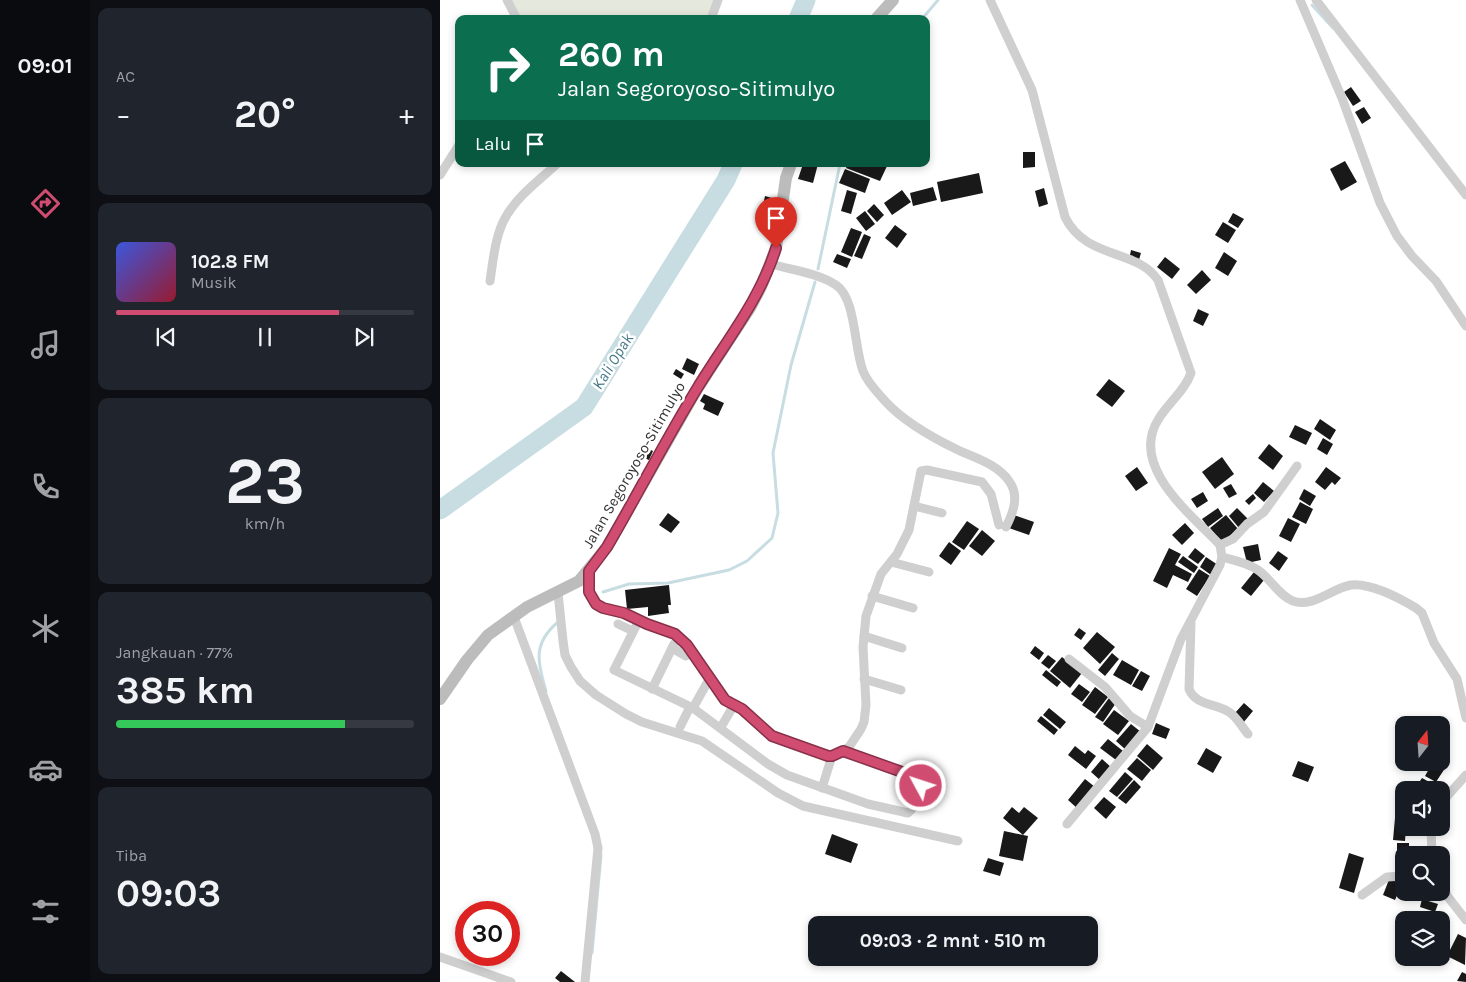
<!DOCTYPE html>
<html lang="id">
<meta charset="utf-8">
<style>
:root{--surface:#171b24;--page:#20242c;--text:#f1f3f6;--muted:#9ea1a6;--line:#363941;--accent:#d14c71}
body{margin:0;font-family:Karla,sans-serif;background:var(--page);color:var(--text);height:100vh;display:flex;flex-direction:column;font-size:19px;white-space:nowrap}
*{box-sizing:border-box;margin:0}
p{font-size:16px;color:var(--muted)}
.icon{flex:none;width:28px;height:28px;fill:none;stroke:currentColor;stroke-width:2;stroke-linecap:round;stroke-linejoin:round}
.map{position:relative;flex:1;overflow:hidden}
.panel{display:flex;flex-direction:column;gap:8px;padding:8px;background:#0d0f14;width:350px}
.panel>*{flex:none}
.guide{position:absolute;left:15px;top:15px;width:475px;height:152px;border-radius:10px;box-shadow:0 2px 8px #0003;background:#0b6e4f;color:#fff;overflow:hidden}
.needle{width:32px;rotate:17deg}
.tools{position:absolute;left:955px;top:716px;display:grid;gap:10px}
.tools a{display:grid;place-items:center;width:55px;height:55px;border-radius:10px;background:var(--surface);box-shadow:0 2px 8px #0003;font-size:25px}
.speed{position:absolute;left:15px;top:901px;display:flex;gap:10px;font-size:25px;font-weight:700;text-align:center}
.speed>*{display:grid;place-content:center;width:65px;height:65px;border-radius:50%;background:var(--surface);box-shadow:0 2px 8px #0003;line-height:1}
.speed .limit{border:8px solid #d22;background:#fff;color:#111}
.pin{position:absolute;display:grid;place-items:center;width:42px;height:42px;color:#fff;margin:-51px -21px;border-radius:50% 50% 50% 0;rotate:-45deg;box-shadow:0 0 5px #0007}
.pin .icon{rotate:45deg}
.me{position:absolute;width:55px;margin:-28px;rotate:310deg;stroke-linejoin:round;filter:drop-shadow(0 0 4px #0008)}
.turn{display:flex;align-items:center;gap:18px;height:105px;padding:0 20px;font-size:22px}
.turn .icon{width:65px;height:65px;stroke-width:2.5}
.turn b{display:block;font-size:35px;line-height:42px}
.then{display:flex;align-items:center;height:48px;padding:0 20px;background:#0003;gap:10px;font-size:19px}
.big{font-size:38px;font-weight:700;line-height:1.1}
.panel .card{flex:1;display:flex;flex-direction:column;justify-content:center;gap:8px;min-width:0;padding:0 18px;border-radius:10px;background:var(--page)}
.panel .dial{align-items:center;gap:0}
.dial b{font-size:65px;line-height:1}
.song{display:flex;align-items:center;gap:15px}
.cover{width:60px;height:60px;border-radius:8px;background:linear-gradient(135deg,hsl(230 70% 55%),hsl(350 70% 35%))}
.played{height:5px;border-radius:2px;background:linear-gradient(90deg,var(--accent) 75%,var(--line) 75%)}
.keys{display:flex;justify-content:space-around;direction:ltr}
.heat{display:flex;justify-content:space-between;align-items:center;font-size:28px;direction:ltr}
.charge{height:8px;border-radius:4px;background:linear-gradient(90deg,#34c759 77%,var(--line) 0)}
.trip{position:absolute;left:368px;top:916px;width:290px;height:50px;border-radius:10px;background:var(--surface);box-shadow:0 2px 8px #0003;font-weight:700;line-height:50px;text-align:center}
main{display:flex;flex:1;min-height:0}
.tabs{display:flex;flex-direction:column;width:90px;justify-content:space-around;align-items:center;background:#090b0e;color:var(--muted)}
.tabs .icon{width:35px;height:35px}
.tabs .selected{color:var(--accent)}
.tabs b{font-size:22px;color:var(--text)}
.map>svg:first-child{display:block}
.green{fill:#e4e8dd}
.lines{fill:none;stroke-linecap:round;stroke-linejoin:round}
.stream{stroke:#c7dde2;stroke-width:3}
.river{stroke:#c7dde2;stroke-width:19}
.building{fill:#191919}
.minor{stroke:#cfcfcf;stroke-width:9}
.secondary{stroke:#bcbcbc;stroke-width:12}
.route-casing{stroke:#883149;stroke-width:12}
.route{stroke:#d14c71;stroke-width:9}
.labels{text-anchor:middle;stroke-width:5;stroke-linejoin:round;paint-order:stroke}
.street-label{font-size:15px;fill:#323232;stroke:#fff}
.water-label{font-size:16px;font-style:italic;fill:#467a86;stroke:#fff}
</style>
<main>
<nav class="tabs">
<b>09:01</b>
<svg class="icon selected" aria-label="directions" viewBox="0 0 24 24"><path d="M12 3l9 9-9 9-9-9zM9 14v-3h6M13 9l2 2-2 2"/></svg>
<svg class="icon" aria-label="music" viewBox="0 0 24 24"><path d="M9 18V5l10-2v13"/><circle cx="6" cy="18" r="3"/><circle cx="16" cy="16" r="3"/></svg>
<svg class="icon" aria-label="phone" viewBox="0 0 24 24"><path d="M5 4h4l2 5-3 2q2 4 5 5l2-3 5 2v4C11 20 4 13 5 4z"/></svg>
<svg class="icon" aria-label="climate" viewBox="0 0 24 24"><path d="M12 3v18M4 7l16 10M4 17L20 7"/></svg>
<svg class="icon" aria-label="car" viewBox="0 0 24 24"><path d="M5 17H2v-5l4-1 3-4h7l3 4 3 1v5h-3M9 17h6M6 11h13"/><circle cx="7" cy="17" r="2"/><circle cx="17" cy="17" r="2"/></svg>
<svg class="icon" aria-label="filters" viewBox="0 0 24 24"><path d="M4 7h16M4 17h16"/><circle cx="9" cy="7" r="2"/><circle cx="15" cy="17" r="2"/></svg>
</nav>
<section class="panel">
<div class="card"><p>AC</p>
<div class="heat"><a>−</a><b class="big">20°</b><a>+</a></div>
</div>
<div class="card">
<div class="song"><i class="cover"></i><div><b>102.8 FM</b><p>Musik</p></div></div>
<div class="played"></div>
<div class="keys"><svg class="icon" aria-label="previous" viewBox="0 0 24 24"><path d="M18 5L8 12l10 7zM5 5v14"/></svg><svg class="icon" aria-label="pause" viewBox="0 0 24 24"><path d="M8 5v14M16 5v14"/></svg><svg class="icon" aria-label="next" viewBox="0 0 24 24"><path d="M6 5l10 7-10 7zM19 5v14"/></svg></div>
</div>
<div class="card dial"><b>23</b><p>km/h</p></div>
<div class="card"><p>Jangkauan · 77%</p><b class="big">385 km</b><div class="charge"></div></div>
<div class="card"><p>Tiba</p><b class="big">09:03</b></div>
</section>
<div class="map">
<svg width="1026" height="982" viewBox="0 0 1026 982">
<rect width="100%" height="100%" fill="#fff"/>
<polygon class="green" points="68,0 277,0 270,19 77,19"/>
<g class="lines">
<g class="stream">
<polyline points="872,5 893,28"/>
<polyline points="482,19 498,0"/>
<polyline points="378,269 400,164"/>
<polyline points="163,592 189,584 228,583 289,570 307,561 332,538 338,513 333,453 351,365 375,282"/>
<path d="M106 691C97 661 93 643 118 622"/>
<polyline points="152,953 161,855"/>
</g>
<g class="river">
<polyline points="358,19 366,0"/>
<polyline points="0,510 144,407 286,180 293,164"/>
</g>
</g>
<g class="building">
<polygon points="911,87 921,101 913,106 904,92"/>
<polygon points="924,107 931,118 922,124 915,112"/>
<polygon points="583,152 595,152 595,167 583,168"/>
<polygon points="905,161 917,182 901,191 890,169"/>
<polygon points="363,164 378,164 373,183 358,179"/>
<polygon points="408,164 442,164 447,166 440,181 406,168"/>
<polygon points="405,169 430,179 425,193 399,183"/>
<polygon points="539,173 543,193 501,202 497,182"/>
<polygon points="493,187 497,200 473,206 470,193"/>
<polygon points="604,188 608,204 599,207 595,191"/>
<polygon points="407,190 417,193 411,214 401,211"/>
<polygon points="462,190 471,202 452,215 444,203"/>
<polygon points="325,196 339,200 336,213 322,210"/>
<polygon points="434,204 444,215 437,222 427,211"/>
<polygon points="425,211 435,224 426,231 416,218"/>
<polygon points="793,213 804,219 798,228 788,222"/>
<polygon points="783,222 796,230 788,243 775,235"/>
<polygon points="455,225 467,234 457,248 445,238"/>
<polygon points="411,228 422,232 412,257 401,252"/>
<polygon points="424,234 431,237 422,259 414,256"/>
<polygon points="691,250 701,253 698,263 689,260"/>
<polygon points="784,252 797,261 788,276 775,268"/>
<polygon points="397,254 411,259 407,268 393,262"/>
<polygon points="725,257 740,269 732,279 717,267"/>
<polygon points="762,270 771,280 756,294 747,285"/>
<polygon points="758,309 769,314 763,326 753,321"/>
<polygon points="247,358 259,364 254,375 242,369"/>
<polygon points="236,369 244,374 241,379 233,374"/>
<polygon points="669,379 685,391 672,407 656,395"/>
<polygon points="264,394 284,403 278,416 263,409 265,404 260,401"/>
<polygon points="880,419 896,430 890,440 874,429"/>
<polygon points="855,425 872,433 866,445 849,437"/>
<polygon points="883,438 893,444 887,455 877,449"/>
<polygon points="829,444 843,456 833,470 818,458"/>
<polygon points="206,448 213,451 209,460 202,457"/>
<polygon points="782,457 794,474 775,489 762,472"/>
<polygon points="697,467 708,483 696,491 685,476"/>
<polygon points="886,467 901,478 895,485 892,482 885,490 875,482"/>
<polygon points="823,482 834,491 824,502 814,493"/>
<polygon points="791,484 797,494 789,498 783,488"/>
<polygon points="864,489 876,496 870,506 859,499"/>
<polygon points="763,492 768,501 757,508 751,499"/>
<polygon points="813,494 816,498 809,505 805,501"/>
<polygon points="860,502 873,509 866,524 852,517"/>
<polygon points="778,508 783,516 768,527 762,519"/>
<polygon points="797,508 808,519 799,528 789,516"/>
<polygon points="228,513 240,522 231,533 219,525"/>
<polygon points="574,515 594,522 589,535 569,528"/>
<polygon points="786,515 798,529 782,542 770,528"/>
<polygon points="848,518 860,524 851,542 839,536"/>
<polygon points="527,521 539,529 524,550 512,542"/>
<polygon points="745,523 754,533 742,545 732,535"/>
<polygon points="542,530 555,541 542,556 529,546"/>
<polygon points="509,542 521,551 511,565 499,556"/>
<polygon points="818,544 821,560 807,563 803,547"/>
<polygon points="729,548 741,554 735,565 752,574 748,582 733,575 727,588 713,581"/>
<polygon points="755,548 765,556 758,564 748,557"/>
<polygon points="838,551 848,558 839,571 829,563"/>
<polygon points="743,556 758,567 754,573 738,562"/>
<polygon points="766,557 778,565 771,575 760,567"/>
<polygon points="759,569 770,576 757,596 746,589"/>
<polygon points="814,572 824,580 811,596 801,588"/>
<polygon points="229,585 231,605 228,605 229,613 208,616 208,607 187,609 185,590"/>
<polygon points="639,628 646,633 641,640 634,635"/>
<polygon points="657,632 675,647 660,664 643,648"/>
<polygon points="595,646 604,653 599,660 590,653"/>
<polygon points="672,653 679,659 665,676 658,670"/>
<polygon points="608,655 616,661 609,669 601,663"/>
<polygon points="622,657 642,673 630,688 610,671"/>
<polygon points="682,660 699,670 691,685 673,675"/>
<polygon points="606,670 621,682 617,687 602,675"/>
<polygon points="701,671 710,676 702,691 692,686"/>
<polygon points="639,684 650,692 642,702 631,694"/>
<polygon points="655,687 668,697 655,714 642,705"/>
<polygon points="669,698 676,703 663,722 655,717"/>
<polygon points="804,703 813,711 803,723 794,714"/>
<polygon points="609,708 626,722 620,729 603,715"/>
<polygon points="674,710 689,721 678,735 663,724"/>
<polygon points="601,716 618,730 614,735 597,721"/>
<polygon points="716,723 730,729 726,739 712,734"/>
<polygon points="691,724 701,732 686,750 676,741"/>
<polygon points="668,739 683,751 676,760 660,748"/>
<polygon points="707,744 723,758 713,770 697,756"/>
<polygon points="635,746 645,754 648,750 656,756 646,769 628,755"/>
<polygon points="766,748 782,757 773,773 757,764"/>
<polygon points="1001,757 1009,762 996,782 985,776 993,762 1001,762"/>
<polygon points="697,758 711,770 702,781 687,769"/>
<polygon points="662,759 672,768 661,781 651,772"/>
<polygon points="858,761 874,767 868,782 852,776"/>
<polygon points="685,772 693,779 677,797 669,791"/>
<polygon points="982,778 991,783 986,790 974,790"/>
<polygon points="645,779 655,787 638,809 628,800"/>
<polygon points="694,780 701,787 686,804 678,798"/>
<polygon points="664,797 676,807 666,819 654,808"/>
<polygon points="572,807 579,813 584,807 598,818 583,835 563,818"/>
<polygon points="955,818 964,819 964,828 966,828 965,841 953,840"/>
<polygon points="564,831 588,836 583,861 559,856"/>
<polygon points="392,834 418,844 411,863 385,854"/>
<polygon points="957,843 969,843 969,855 964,855 964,861 957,861"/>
<polygon points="909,853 924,858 914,893 899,888"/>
<polygon points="548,858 564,863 560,876 543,871"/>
<polygon points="950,877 963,882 955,900 943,895"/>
<polygon points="982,899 998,904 995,912 980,907"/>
<polygon points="997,912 1006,915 1002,928 1001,920 994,920"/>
<polygon points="1018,934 1026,938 1025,965 1007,956"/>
<polygon points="1001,942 1010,947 1005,957 1001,955"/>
<polygon points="121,971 135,982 120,982 115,978"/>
<polygon points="1022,972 1026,974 1026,982 1017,981"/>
</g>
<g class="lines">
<g class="minor">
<polyline points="67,0 77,19"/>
<path d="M550 0 592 90 625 217C646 260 696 248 718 280L751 373C745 391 727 404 718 420 689 467 752 515 780 545L782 557 780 565 741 639 708 727 627 824"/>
<polyline points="860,0 902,98 940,203 957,236 972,256 996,281 1026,326"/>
<polyline points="876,0 1026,195"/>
<polyline points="271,19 278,0"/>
<polyline points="0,175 19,145"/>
<path d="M331 264C352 270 378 273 396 285 416 298 414 348 423 371 427 382 437 392 445 401 464 422 493 438 518 450 535 458 557 464 569 481 580 496 573 513 566 527"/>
<path d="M50 281C53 261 55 238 64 220 76 197 98 181 117 164"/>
<polyline points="474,506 502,513"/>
<polyline points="780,545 793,539 807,524 824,512 857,466"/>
<path d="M782 557C794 560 808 563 818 570 830 578 839 596 853 601 873 608 892 588 911 585 932 583 959 598 976 608L982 613 994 643 1017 679 1026 718"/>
<polyline points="451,562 489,572"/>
<polyline points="149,571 149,592 156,604 163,608 184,613 207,624 235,634 247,645 269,675 281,696 302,709 324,731 336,738 392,756 409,747 421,729 424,722 426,705 423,647 426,616 441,574 457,554 469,530 481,471 487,470 542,482 551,494 559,525"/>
<polyline points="118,593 123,641 125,655 131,667 140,681 156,695 186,714 202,722 262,741 338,793 363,806 518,841"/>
<polyline points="432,596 473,608"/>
<polyline points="74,617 155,834 158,848 145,982"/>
<path d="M751 623 749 689C756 706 775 703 789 712 797 717 802 727 808 734"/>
<polyline points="178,624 193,631"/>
<path d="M197 624 174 670 253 708 328 764 347 775 428 804 468 813C477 806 481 789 479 778L403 751"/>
<polyline points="424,636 462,648"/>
<polyline points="232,648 246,656"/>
<polyline points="629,659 665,687 690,716 708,727"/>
<polyline points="424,679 461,690"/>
<polyline points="212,689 234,644"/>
<polyline points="253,708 267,683"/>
<polyline points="240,727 250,707"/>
<polyline points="281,727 294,705"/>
<polyline points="382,788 392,756"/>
<polyline points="1001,803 1026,775"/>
<polyline points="991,828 992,855"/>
<polyline points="1001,884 1008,897 1026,920"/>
<polyline points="922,895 947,877 964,876"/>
<polyline points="0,957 71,982"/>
</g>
<g class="secondary">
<polyline points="436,19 453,0"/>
<polyline points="0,699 27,660 48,635 87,607 139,581 167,547 257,389 310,308 321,287 336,248 346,178 351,164"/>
</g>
</g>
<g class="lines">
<g class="route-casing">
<path id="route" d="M336 248C320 300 286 341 258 387 226 439 198 494 167 547L149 571V592L156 604 163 608 184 613 207 624 235 634 247 645 285 700 302 709 332 736 388 756H392L403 751 479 778 481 786"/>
</g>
<use href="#route" class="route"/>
</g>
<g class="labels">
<g class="street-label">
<text transform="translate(194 465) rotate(-60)" y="5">Jalan Segoroyoso-Sitimulyo</text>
</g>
<g class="water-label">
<text transform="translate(172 361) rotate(-58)" y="6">Kali Opak</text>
</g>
</g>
</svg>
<div class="tools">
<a><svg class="needle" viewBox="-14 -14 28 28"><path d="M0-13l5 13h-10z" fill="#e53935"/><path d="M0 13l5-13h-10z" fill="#9ea1a6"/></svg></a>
<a><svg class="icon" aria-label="sound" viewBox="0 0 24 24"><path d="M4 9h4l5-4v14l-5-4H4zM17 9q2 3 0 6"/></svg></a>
<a><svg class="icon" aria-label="search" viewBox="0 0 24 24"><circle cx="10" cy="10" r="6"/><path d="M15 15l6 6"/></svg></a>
<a><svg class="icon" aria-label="layers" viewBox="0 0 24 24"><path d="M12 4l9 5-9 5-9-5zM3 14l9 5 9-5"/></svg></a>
</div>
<div class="speed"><div class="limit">30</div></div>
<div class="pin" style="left:336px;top:248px;background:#d93025"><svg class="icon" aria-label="arrive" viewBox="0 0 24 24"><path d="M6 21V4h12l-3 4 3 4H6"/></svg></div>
<svg class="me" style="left:481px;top:786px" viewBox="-20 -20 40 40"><circle r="17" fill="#d14c71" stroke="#fff" stroke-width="3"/><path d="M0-11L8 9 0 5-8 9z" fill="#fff"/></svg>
<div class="trip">09:03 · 2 mnt · 510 m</div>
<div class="guide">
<div class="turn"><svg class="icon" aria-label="right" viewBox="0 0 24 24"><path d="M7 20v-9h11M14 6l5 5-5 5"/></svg><div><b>260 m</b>Jalan Segoroyoso-Sitimulyo</div></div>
<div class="then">Lalu<svg class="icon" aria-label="arrive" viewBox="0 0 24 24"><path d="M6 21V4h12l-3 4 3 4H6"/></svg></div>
</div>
</div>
</main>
